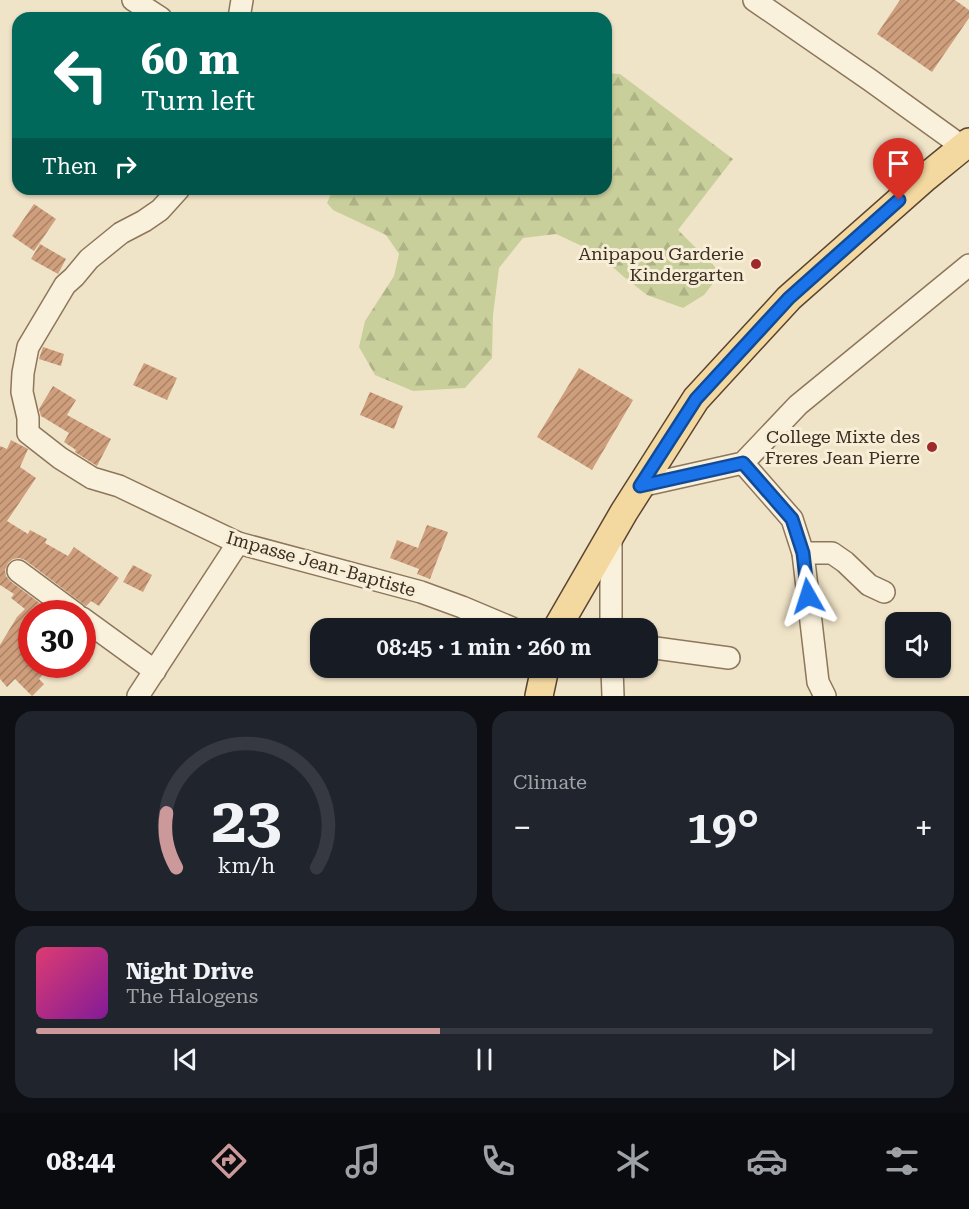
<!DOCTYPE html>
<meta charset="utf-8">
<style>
:root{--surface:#171b24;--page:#20242c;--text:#f1f3f6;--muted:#9ea1a6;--line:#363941;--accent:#cc999b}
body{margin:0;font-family:"Roboto Serif",serif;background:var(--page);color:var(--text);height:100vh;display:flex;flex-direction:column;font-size:22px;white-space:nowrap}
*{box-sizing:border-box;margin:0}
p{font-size:20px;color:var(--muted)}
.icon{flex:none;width:33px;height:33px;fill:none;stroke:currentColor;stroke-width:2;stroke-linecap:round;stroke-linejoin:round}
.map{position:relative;height:696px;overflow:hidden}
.details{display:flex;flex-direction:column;gap:15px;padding:15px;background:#0d0f14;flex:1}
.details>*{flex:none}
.banner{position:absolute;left:12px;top:12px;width:600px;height:183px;border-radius:18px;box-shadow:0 2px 4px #0004;background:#00695c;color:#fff;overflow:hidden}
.controls{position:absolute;left:885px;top:612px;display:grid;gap:12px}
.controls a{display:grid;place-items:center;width:66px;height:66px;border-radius:12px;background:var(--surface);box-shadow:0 2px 4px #0004;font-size:30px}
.speed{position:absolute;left:18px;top:600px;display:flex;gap:12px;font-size:30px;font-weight:700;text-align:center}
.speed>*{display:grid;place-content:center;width:78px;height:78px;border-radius:50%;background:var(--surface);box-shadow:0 2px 4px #0004;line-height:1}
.speed .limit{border:9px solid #d22;background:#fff;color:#111}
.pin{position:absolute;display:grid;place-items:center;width:51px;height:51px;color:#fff;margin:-62px -26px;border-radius:50% 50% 50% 0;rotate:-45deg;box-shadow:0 0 6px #0007}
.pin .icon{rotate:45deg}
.me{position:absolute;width:66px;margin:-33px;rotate:354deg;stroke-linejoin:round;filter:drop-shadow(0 0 4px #0008)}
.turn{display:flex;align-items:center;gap:21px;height:126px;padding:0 30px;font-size:27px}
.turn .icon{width:78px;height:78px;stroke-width:2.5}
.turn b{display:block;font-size:42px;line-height:51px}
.then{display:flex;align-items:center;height:57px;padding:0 30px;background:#0003;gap:12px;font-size:22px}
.big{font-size:45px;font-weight:600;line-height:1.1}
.details .widget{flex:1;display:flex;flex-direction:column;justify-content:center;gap:9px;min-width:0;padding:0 21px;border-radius:18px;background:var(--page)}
.details .dial{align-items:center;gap:0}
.dial svg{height:156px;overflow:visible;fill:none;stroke:var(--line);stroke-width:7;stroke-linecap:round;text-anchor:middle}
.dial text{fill:var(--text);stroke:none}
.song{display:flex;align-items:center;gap:18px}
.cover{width:72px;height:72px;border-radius:9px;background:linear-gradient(135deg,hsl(340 70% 55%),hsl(290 70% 35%))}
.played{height:6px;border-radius:3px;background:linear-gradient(90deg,var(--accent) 45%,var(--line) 45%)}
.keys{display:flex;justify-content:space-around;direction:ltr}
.heat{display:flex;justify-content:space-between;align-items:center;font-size:33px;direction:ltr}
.details .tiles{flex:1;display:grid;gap:15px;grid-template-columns:1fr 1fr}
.widget:last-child{grid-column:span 2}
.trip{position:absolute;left:310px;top:618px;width:348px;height:60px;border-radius:18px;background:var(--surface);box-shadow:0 2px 4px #0004;font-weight:600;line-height:60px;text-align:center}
.menu{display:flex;height:96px;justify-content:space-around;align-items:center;background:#090b0e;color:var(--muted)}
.menu .icon{width:42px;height:42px}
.menu .current{color:var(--accent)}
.menu b{font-size:27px;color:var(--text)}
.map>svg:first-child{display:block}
.forest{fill:url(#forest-firs)}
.building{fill:url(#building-hatch)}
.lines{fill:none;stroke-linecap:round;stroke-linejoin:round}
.minor-casing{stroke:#8d765c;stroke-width:24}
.major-casing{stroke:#5b4430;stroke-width:30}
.minor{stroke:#faf1dc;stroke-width:21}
.major{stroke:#f3d9a0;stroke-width:27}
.route-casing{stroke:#114b97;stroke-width:15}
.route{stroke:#1a73e8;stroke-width:10}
.poi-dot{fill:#9e2a2b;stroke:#f7eed8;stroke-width:2}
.labels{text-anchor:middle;stroke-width:6;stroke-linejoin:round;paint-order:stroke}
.poi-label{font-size:18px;fill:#3d2e20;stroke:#f7eed8;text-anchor:end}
.street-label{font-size:18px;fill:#3d2e20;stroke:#f7eed8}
</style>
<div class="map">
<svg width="969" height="696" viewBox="0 0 969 696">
<defs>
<pattern id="forest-firs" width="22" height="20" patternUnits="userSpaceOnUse" patternTransform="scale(1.5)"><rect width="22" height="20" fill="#c9cf9b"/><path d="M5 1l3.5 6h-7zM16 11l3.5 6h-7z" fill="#aeb285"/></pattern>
<pattern id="building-hatch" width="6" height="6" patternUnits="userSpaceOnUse" patternTransform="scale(1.5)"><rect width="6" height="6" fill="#cf9f7d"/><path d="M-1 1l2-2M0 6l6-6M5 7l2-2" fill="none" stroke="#a98266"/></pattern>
</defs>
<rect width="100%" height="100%" fill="#f0e4c8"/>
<polygon class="forest" points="606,73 620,74 733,159 678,230 721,273 704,295 683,308 647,295 624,277 597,253 556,234 523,238 499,268 493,315 492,358 465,388 413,391 375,375 359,347 365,321 394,276 399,254 386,235 333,210 327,203 333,189 606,189"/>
<g class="building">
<polygon points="900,0 955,0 969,10 969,18 932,72 877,34"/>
<polygon points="34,204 56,219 34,251 12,236"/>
<polygon points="40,244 66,259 58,274 31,259"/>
<polygon points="43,347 64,354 61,366 39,359"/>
<polygon points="144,363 177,378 167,400 133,385"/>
<polygon points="579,368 633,400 592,470 537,437"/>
<polygon points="53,386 76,400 67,415 111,439 97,466 75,452 76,450 64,442 69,433 41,416 39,409"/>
<polygon points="370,392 403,406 394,429 360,415"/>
<polygon points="11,440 28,449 20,467 36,478 7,521 28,534 30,530 47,539 45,543 68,556 74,547 119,578 99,606 91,601 86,606 25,560 19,558 13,559 8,563 5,570 6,576 10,581 41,604 33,614 32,614 32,664 52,664 39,679 44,684 32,696 15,679 7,687 0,679 0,645 17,617 25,609 11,598 14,594 0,585 0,446 7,449"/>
<polygon points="427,525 448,532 430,579 417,574 419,569 390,558 397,540 418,548"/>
<polygon points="133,565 152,575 143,592 123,582"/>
</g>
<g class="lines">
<g class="minor-casing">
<g id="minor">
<polyline points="133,0 161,18"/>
<polyline points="754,0 870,80 963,147"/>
<polyline points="239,18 242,0"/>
<polyline points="179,189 160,210 144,221 121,233 89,259 74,277 65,285 28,347 23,373 22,392 28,418 28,433 60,458 92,478 119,486 238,543 421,592 462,607 512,628"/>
<polyline points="743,463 792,519 803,553 818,682 825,696"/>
<polyline points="640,486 743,463 798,405 969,265"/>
<polyline points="611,535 611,628"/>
<polyline points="803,553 832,553 845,562 869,585 884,592"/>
<polyline points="18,571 76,614"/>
<polyline points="82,618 155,671"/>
<polyline points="648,647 729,658"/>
<polyline points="612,668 613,696"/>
<polyline points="138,696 238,543"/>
</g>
</g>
<g class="major-casing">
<g id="major">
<polyline points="557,628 624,512 696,399 789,298 926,177 969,142"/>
<polyline points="539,696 545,668"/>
</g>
</g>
<use href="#minor" class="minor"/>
<use href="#major" class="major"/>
</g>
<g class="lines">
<g class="route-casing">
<polyline id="route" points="808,596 803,553 792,519 743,463 640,486 696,399 789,298 899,200"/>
</g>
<use href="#route" class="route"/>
</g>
<g class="poi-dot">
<circle cx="756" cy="264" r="6"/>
<circle cx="932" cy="447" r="6"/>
</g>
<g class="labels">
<g class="poi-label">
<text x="744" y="260">Anipapou Garderie<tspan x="744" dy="21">Kindergarten</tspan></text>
<text x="920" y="443">College Mixte des<tspan x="920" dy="21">Freres Jean Pierre</tspan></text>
</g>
<g class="street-label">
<text transform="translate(321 564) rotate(16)" y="6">Impasse Jean-Baptiste</text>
</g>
</g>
</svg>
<div class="controls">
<a><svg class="icon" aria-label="sound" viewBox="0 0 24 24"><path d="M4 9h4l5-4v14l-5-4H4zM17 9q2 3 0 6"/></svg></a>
</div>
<div class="speed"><div class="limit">30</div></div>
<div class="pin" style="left:899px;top:200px;background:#d93025"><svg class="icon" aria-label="arrive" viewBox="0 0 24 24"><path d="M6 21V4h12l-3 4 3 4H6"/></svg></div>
<svg class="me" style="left:808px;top:596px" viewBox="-20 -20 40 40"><path d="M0-17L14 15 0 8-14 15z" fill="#1a73e8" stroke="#fff" stroke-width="4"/></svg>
<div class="trip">08:45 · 1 min · 260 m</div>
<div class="banner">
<div class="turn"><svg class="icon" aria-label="left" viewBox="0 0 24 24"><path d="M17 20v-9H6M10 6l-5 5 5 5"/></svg><div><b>60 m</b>Turn left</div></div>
<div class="then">Then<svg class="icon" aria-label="right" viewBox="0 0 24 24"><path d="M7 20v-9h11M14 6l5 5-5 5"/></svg></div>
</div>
</div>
<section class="details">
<div class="tiles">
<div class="widget dial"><svg viewBox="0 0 100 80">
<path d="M14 69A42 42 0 1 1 86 69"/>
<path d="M14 69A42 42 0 0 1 9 41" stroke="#cc999b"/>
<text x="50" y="56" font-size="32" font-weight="700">23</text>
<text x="50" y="72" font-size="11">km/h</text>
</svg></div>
<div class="widget"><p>Climate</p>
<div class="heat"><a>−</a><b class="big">19°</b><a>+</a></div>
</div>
<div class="widget">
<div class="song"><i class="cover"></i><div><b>Night Drive</b><p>The Halogens</p></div></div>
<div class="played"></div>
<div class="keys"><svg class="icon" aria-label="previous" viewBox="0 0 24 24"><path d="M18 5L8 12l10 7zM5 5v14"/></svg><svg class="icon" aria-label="pause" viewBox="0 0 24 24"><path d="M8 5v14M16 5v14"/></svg><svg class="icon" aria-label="next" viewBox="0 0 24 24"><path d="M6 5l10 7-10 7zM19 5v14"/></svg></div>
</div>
</div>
</section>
<nav class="menu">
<b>08:44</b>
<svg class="icon current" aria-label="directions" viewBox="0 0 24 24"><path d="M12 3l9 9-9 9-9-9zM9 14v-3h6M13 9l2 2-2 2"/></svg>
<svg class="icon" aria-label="music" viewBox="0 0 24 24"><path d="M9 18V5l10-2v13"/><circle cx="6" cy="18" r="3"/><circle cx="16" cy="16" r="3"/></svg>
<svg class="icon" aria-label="phone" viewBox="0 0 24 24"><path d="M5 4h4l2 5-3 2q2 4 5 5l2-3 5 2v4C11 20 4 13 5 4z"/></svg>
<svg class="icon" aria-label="climate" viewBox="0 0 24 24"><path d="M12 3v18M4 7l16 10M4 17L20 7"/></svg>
<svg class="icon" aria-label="car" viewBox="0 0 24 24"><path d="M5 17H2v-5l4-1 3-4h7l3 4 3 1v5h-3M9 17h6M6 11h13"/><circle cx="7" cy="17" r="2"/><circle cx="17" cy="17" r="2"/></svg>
<svg class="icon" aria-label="filters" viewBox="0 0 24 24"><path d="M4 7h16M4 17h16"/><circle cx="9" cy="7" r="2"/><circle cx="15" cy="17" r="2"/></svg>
</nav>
